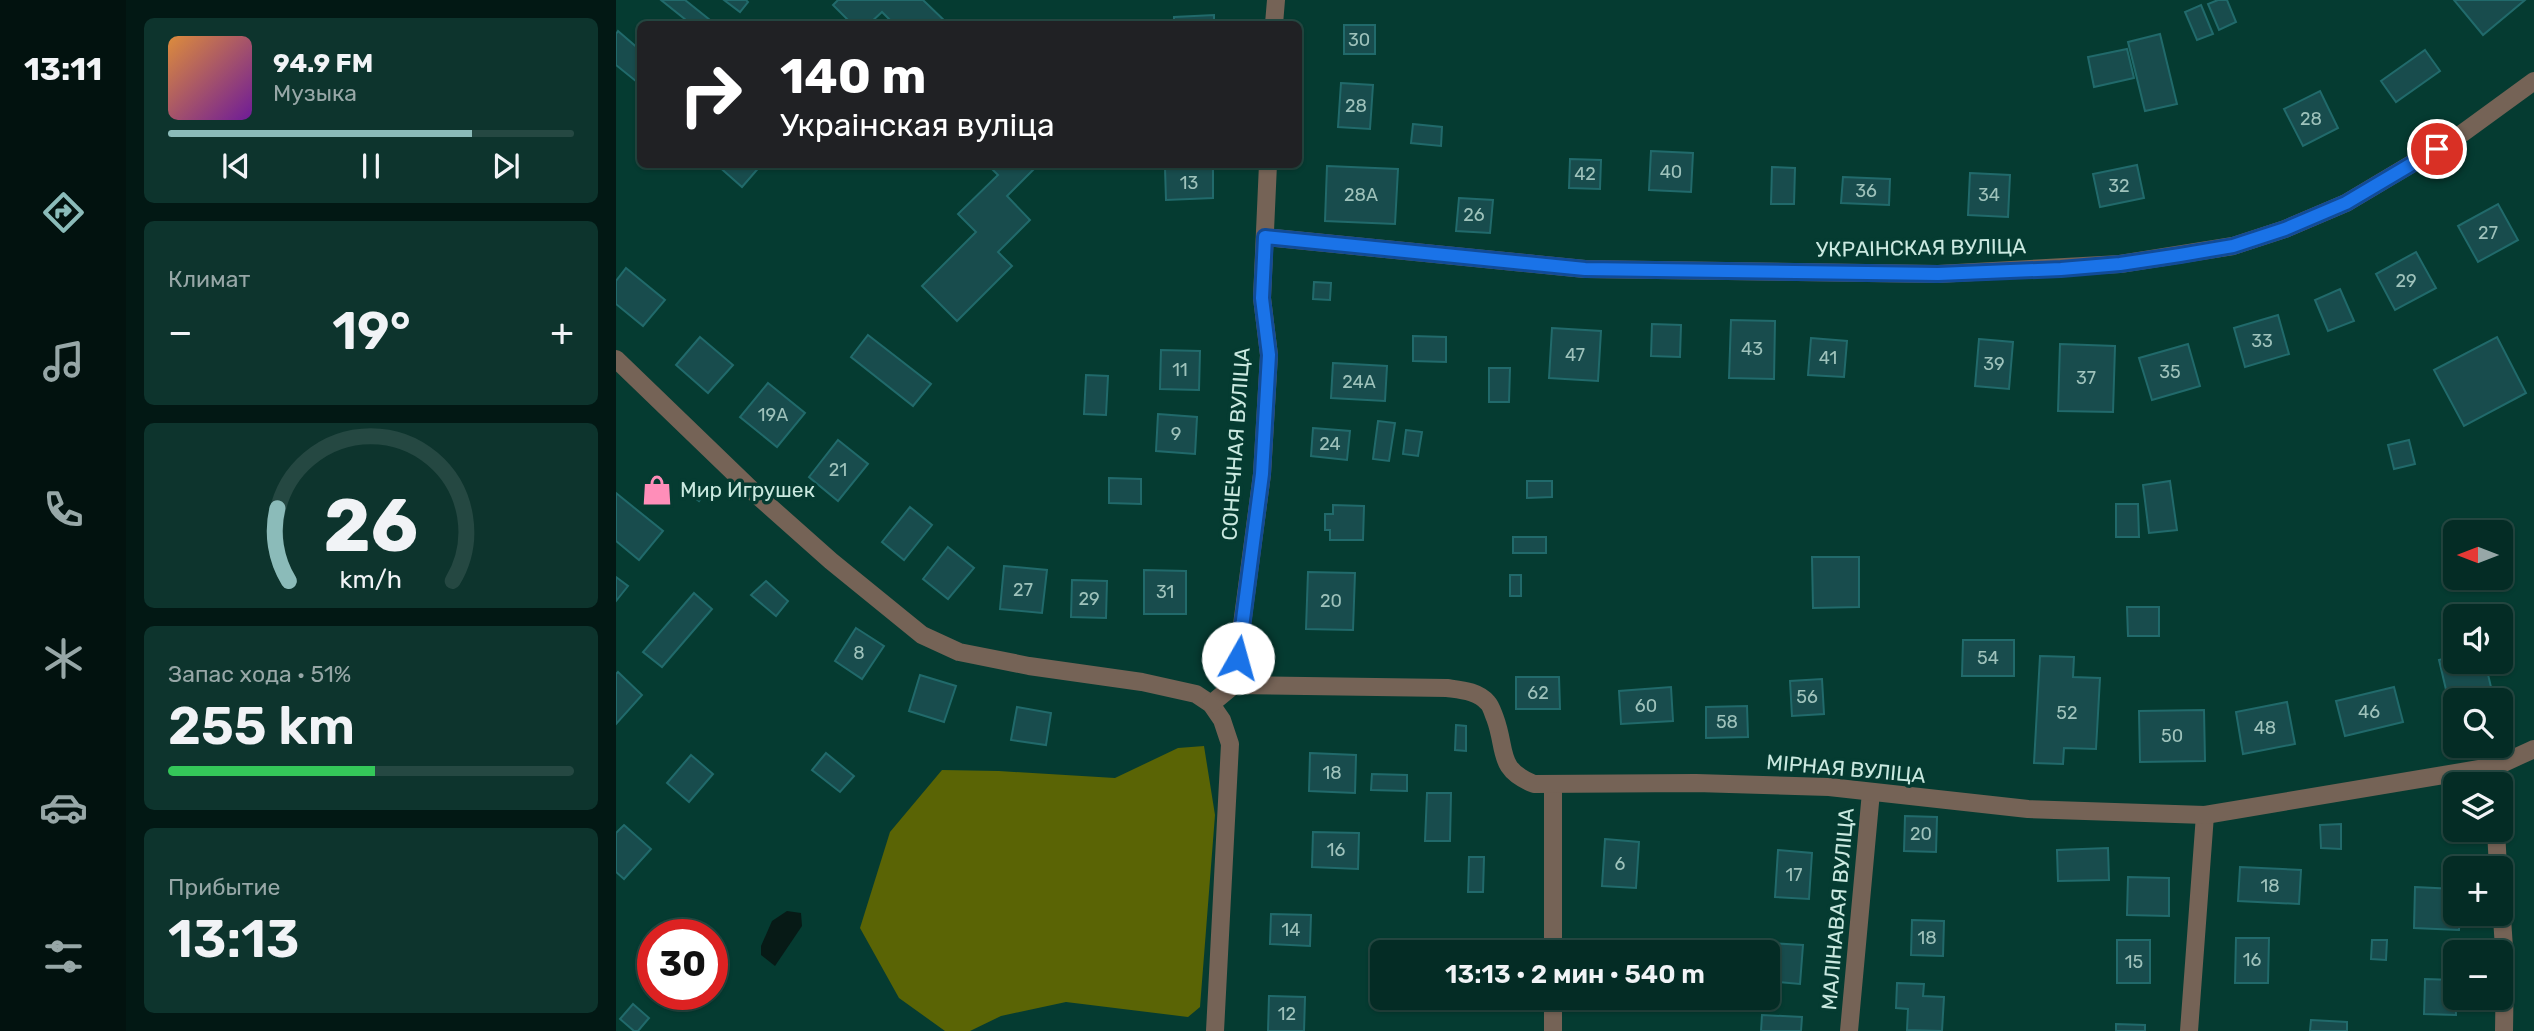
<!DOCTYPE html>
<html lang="ru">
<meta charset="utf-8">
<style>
:root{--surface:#042c25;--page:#0d342d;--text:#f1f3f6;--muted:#97a7a7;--line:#254842;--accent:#8bbbb9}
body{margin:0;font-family:Rubik,sans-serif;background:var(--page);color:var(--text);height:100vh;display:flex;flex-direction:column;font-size:26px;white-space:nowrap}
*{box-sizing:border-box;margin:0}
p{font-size:23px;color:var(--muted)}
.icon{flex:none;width:38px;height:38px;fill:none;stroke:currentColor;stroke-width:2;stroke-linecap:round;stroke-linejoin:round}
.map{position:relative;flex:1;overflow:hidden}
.drawer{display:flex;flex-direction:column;gap:18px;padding:18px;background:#021814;width:490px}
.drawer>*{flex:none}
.top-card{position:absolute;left:21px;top:21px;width:665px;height:147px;border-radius:10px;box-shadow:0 2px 5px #0004,0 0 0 2px var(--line);background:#202124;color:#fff;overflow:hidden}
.needle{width:46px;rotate:270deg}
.buttons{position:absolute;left:1827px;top:520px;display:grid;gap:14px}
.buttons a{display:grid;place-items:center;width:70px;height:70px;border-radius:10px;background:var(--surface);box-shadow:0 2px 5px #0004,0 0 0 2px var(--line);font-size:35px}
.speed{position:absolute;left:21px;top:919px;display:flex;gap:14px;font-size:35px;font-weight:700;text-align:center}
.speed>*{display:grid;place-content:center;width:91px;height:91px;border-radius:50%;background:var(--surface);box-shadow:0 2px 5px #0004,0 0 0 2px var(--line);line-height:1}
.speed .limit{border:10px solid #d22;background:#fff;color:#111}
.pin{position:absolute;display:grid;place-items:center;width:60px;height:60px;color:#fff;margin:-30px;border:4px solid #fff;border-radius:50%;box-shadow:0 2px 7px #0007}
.me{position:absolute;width:77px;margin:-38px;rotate:7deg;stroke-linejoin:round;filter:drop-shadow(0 0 5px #0008)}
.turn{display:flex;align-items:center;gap:24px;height:147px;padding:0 28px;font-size:32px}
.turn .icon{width:91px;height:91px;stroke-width:2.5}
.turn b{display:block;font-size:49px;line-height:60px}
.big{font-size:52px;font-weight:600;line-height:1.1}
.drawer .tile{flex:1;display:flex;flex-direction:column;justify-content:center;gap:10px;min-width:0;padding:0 24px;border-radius:10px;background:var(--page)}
.drawer .dial{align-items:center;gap:0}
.dial svg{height:182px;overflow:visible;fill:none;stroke:var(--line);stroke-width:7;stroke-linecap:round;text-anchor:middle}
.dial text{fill:var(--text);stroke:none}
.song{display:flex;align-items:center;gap:21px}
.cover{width:84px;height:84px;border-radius:10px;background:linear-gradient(135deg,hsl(30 70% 55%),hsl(280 70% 35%))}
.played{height:7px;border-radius:4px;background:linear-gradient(90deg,var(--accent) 75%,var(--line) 75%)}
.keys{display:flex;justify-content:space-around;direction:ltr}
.heat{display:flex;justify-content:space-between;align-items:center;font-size:38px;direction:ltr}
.charge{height:10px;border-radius:5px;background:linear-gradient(90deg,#34c759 51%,var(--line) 0)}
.trip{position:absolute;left:754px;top:940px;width:410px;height:70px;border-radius:10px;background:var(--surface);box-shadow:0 2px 5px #0004,0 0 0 2px var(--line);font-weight:600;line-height:70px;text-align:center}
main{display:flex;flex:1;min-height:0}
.dock{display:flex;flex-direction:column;width:126px;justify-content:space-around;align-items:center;background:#02120f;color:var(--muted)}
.dock .icon{width:49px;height:49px}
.dock .current{color:var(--accent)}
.dock b{font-size:32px;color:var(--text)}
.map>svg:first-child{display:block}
.forest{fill:#5a6405}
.water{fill:#071a16}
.building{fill:#184c4d;stroke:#216a6b;stroke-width:2}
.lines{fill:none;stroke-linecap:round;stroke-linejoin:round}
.minor{stroke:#756356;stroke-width:18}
.tertiary{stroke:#756356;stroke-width:18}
.route-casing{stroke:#114b97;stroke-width:18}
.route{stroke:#1a73e8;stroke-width:12}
.labels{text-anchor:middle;stroke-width:7;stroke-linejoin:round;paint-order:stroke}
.number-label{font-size:18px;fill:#9ec2bb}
.street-label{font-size:21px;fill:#cae9e0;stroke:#053b31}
.poi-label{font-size:21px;fill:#cae9e0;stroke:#053b31;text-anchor:start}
</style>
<main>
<nav class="dock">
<b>13:11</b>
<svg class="icon current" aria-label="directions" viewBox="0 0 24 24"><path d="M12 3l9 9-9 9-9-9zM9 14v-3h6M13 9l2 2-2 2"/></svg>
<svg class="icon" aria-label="music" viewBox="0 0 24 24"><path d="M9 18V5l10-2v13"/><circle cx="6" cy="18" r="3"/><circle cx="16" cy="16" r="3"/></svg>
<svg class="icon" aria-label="phone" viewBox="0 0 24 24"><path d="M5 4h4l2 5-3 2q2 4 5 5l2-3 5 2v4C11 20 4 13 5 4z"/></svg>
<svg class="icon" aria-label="climate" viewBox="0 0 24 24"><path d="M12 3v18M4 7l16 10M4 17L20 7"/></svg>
<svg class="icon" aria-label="car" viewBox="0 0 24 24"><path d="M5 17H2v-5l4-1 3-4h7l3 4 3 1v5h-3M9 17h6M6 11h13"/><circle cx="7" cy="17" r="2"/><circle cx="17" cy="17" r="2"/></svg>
<svg class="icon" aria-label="filters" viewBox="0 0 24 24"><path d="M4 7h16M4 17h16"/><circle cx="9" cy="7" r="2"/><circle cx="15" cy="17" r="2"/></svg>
</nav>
<section class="drawer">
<div class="tile">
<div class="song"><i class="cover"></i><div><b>94.9 FM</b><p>Музыка</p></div></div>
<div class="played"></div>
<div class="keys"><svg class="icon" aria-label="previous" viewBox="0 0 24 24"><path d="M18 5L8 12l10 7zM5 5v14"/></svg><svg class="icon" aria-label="pause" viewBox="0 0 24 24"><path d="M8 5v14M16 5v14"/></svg><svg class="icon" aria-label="next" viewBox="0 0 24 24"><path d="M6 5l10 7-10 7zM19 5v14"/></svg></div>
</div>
<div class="tile"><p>Климат</p>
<div class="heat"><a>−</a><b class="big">19°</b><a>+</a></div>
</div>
<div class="tile dial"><svg viewBox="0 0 100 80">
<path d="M14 69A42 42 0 1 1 86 69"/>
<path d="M14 69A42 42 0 0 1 9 37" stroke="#8bbbb9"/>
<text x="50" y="56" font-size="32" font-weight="700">26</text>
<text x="50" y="72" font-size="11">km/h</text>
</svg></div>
<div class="tile"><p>Запас хода · 51%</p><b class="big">255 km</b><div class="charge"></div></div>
<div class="tile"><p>Прибытие</p><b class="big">13:13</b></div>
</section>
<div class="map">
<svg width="1918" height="1031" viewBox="0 0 1918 1031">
<rect width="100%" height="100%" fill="#053b31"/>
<polygon class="forest" points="588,746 599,815 584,1007 572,1017 450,1002 385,1016 354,1031 329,1031 283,998 244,928 274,832 326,770 383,771 499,778 562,748"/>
<polygon class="water" points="171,911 185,913 186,926 159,966 145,955 145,946 156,921"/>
<g class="building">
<polygon points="45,0 69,0 99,24 75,24"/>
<polygon points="108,0 130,0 132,2 124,12"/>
<polygon points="222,0 307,0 332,24 278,24 266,12 253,24 236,24 217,5"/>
<polygon points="1602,0 1611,0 1620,22 1603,30 1592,4"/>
<polygon points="1838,0 1909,0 1867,35"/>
<polygon points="1585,5 1597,34 1581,40 1569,12"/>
<polygon points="598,15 598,24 558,24 558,17"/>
<rect x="728" y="25" width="31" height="29"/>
<polygon points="2,31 24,50 24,79 21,82 0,65 0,34"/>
<polygon points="1544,34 1561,104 1529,111 1512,42"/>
<polygon points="1511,49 1518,78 1478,87 1472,57"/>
<polygon points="1809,50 1824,71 1780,102 1765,81"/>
<polygon points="725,83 757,85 754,129 722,127"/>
<polygon points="1704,91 1722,128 1687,146 1668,109"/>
<polygon points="797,124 826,127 825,146 795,143"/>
<polygon points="1035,151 1077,153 1075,192 1033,190"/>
<polygon points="954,159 985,160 984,189 953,188"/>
<polygon points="100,164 146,164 126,187"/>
<polygon points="377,164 423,164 391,196 414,220 382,252 396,266 341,321 306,286 360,232 342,214 382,175 374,167"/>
<polygon points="1521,165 1528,198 1484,207 1477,174"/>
<polygon points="711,166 782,169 779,224 709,221"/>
<polygon points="597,167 597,198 550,200 549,168"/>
<polygon points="1156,167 1179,168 1178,204 1155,204"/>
<polygon points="1354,173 1394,175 1392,217 1352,215"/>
<polygon points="1227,177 1274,179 1273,205 1225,203"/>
<polygon points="843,198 877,200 874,233 840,231"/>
<polygon points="1882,204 1902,240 1862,262 1842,226"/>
<polygon points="1800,252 1820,288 1779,310 1760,274"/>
<polygon points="10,268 49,300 27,326 0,304 0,281"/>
<polygon points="698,282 715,283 714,300 697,299"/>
<polygon points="1724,289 1738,321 1712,331 1699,300"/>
<polygon points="1662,315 1673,354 1629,367 1618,328"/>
<polygon points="1115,320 1159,321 1158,379 1113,378"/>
<polygon points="1036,324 1065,325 1064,357 1035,356"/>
<polygon points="936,328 985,331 982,381 933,378"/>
<polygon points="252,335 315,384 297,406 235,357"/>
<polygon points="797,336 830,337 830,362 797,361"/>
<polygon points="84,337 117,365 92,393 60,365"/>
<polygon points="1881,337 1910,393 1848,426 1818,370"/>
<polygon points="1195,338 1231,341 1228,377 1192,375"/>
<polygon points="1363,339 1397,342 1393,389 1359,386"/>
<polygon points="1444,344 1499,346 1497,412 1442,411"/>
<polygon points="1572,344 1584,386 1536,400 1523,358"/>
<polygon points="545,350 584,351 583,390 544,389"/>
<polygon points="717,363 771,366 769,401 715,398"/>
<polygon points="873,368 894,368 893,402 873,402"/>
<polygon points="470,375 492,376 490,415 468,414"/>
<polygon points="152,383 189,413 161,447 124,417"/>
<polygon points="542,414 581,417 579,454 540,451"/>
<polygon points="762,421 779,423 773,461 757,459"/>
<polygon points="697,428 734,431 731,460 695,456"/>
<polygon points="790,430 806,432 802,456 787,454"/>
<polygon points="222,440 252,464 222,501 193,477"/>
<polygon points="1793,440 1799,464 1778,469 1772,445"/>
<polygon points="493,478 525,479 525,504 493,503"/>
<polygon points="911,481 936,481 936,497 911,498"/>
<polygon points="1554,481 1561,530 1533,533 1527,485"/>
<polygon points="82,483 91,491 83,501 74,494"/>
<polygon points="0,493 47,531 23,560 0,541"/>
<polygon points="1500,504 1522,504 1523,537 1500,537"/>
<polygon points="717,505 748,506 747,540 714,540 714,530 709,530 709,514 717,514"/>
<polygon points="294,507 316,525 288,560 266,542"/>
<rect x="897" y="537" width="33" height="16"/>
<polygon points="332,547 358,568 332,599 307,579"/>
<polygon points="1196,557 1243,557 1243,607 1197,608"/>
<polygon points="388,566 431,570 426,613 384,609"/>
<polygon points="528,570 570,571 570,614 528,614"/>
<polygon points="692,572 739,573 737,630 690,629"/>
<rect x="894" y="575" width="11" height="21"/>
<polygon points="0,577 12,586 0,601"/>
<polygon points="456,580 491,581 490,618 455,617"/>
<polygon points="150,581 172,601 160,616 135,595"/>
<polygon points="78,593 96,609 46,667 27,652"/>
<polygon points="1511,607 1543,607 1543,636 1512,636"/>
<polygon points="240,628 268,646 246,679 219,661"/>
<polygon points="1347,640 1398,640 1398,676 1346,676"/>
<polygon points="1424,656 1458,657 1457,677 1484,678 1480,749 1448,748 1447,764 1418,763"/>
<polygon points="1839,656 1839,662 1869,662 1875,687 1832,698 1823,660"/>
<polygon points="2,672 26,695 0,724 0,674"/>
<polygon points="304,675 340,686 328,722 293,711"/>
<polygon points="900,677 943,677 944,709 900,709"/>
<polygon points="1206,679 1208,714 1176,716 1174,681"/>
<polygon points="1055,687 1057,721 1005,724 1003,691"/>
<polygon points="1778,687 1787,722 1729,736 1720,701"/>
<polygon points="1671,702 1679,744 1627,754 1620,712"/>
<polygon points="1131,706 1132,737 1090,738 1090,707"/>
<polygon points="401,707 435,713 430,745 395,740"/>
<polygon points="1588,710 1589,761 1524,762 1523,711"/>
<polygon points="840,725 850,726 850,751 839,750"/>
<polygon points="210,753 238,776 224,792 196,770"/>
<polygon points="694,753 740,755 739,793 693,791"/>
<polygon points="75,755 97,774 73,802 51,783"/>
<polygon points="756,774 791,775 791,791 755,790"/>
<polygon points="811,793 835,793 834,841 809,841"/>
<polygon points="1289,816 1321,817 1320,852 1288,851"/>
<polygon points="1725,824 1725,849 1705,848 1704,825"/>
<polygon points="8,825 35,849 8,879 0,872 0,833"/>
<polygon points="697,832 743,833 742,869 696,867"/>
<polygon points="989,839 1023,842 1020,888 986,886"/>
<polygon points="1492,848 1493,880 1442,881 1441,850"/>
<polygon points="1162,850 1196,853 1193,899 1159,897"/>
<polygon points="853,857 868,857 867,892 852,892"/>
<polygon points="1624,867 1685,870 1683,904 1622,901"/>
<polygon points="1512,877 1553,878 1553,916 1511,915"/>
<polygon points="1799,887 1839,889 1839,914 1844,914 1843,930 1798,928"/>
<polygon points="655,914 695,915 694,946 654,944"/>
<polygon points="1296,920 1328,921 1327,956 1295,955"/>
<polygon points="1620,938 1653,938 1652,983 1619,983"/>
<rect x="794" y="940" width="19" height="12"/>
<rect x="1501" y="940" width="33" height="43"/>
<polygon points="1756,940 1771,940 1770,960 1755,959"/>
<polygon points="1154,943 1187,945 1184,984 1152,981"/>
<polygon points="1809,979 1839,980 1840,1015 1808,1014"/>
<polygon points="1281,983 1308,984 1307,996 1328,997 1326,1031 1291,1030 1292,1009 1280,1008"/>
<polygon points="653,996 689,997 688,1031 652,1031"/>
<polygon points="17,1004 33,1018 22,1031 18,1031 4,1019"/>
<polygon points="1146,1015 1186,1017 1185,1031 1145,1031"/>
<polygon points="1695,1020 1731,1022 1731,1031 1694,1031"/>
<polygon points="1500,1024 1529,1025 1529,1031 1500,1031"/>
</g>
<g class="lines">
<g class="minor">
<polyline points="658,24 660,0"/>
<polyline points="649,237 969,269 1322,274 1504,264 1617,246 1669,229 1730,203 1844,135 1918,81"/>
<polyline points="618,685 646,474 653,355 646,298 652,164"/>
<polyline points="1880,784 1881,766"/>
<polyline points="937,786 937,952"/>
<polyline points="1880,830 1882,868"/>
<polyline points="1885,903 1889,963 1888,1031"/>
<polyline points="937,998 937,1031"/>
<polyline points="1233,1031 1255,792"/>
<polyline points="1573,1031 1589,815"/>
</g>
<g class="tertiary">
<polyline points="0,359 143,497 215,561 306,635 343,652 413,666 526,682 580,694 595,704 606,720 614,744 599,1031"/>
<path d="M595 704 618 685 831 688C845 690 862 691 872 703 875 706 877 713 879 718 891 750 880 769 918 784L1080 783 1213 787 1412 809 1589 815 1881 766 1918 749"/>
</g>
</g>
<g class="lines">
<g class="route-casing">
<polyline id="route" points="622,658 646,474 653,355 646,298 649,237 969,269 1322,274 1445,269 1504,264 1564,255 1617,246 1669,229 1730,203 1821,149"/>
</g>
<use href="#route" class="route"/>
</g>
<defs>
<g id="shop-bare" transform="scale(2.415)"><path d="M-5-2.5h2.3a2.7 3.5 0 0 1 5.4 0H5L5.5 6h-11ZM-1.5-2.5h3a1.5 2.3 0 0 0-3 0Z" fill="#ff8eb9" stroke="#053b31" stroke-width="2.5" paint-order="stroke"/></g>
</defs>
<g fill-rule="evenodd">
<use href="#shop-bare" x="41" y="490"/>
</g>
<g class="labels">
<g class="number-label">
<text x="743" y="46">30</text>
<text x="740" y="112">28</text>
<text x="1695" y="125">28</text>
<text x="1055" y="178">40</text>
<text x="969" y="180">42</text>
<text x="573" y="189">13</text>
<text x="1503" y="192">32</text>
<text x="1250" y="197">36</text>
<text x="745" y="201">28А</text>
<text x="1373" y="201">34</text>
<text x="858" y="221">26</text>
<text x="1872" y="239">27</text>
<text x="1790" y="287">29</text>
<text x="1646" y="347">33</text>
<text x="1136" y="355">43</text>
<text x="959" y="361">47</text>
<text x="1212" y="364">41</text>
<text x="1378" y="370">39</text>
<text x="564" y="376">11</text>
<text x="1554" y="378">35</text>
<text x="1470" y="384">37</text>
<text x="743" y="388">24А</text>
<text x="157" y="421">19А</text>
<text x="560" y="440">9</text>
<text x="714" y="450">24</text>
<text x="222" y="476">21</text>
<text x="407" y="596">27</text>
<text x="549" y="598">31</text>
<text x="473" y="605">29</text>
<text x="715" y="607">20</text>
<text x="243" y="659">8</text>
<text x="1372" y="664">54</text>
<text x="922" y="699">62</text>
<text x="1191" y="703">56</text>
<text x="1030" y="712">60</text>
<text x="1753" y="718">46</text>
<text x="1451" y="719">52</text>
<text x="1111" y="728">58</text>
<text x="1649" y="734">48</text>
<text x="1556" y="742">50</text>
<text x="716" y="779">18</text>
<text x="1305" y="840">20</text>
<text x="720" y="856">16</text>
<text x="1004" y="870">6</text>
<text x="1178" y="881">17</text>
<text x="1654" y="892">18</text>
<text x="675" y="936">14</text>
<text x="1311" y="944">18</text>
<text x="1636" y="966">16</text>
<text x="1518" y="968">15</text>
<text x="671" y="1020">12</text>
</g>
<g class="street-label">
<text transform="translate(1305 248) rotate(-1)" y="7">УКРАІНСКАЯ ВУЛІЦА</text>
<text transform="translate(620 444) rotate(-86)" y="7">СОНЕЧНАЯ ВУЛІЦА</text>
<text transform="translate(1230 769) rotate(5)" y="7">МІРНАЯ ВУЛІЦА</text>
<text transform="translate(1222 909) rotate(-85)" y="7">МАЛІНАВАЯ ВУЛІЦА</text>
</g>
<g class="poi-label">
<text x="64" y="497">Мир Игрушек</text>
</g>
</g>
</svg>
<div class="buttons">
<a><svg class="needle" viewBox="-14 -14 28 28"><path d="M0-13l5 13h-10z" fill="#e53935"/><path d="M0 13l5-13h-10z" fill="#97a7a7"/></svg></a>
<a><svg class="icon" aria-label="sound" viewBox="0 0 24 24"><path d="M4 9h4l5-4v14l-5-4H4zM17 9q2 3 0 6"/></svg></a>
<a><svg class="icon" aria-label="search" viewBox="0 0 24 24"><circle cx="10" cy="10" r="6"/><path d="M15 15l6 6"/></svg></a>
<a><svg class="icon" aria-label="layers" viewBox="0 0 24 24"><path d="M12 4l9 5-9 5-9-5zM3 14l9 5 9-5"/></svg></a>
<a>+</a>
<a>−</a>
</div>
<div class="speed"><div class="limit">30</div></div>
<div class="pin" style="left:1821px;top:149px;background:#d93025"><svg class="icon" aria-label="arrive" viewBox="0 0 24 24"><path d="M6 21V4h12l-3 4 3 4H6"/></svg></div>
<svg class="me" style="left:622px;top:658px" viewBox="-20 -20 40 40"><circle r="19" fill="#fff"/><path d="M0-13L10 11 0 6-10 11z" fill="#1a73e8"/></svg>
<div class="trip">13:13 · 2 мин · 540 m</div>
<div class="top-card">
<div class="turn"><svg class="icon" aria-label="right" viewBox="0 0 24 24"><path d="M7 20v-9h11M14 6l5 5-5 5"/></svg><div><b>140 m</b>Украінская вуліца</div></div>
</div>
</div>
</main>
